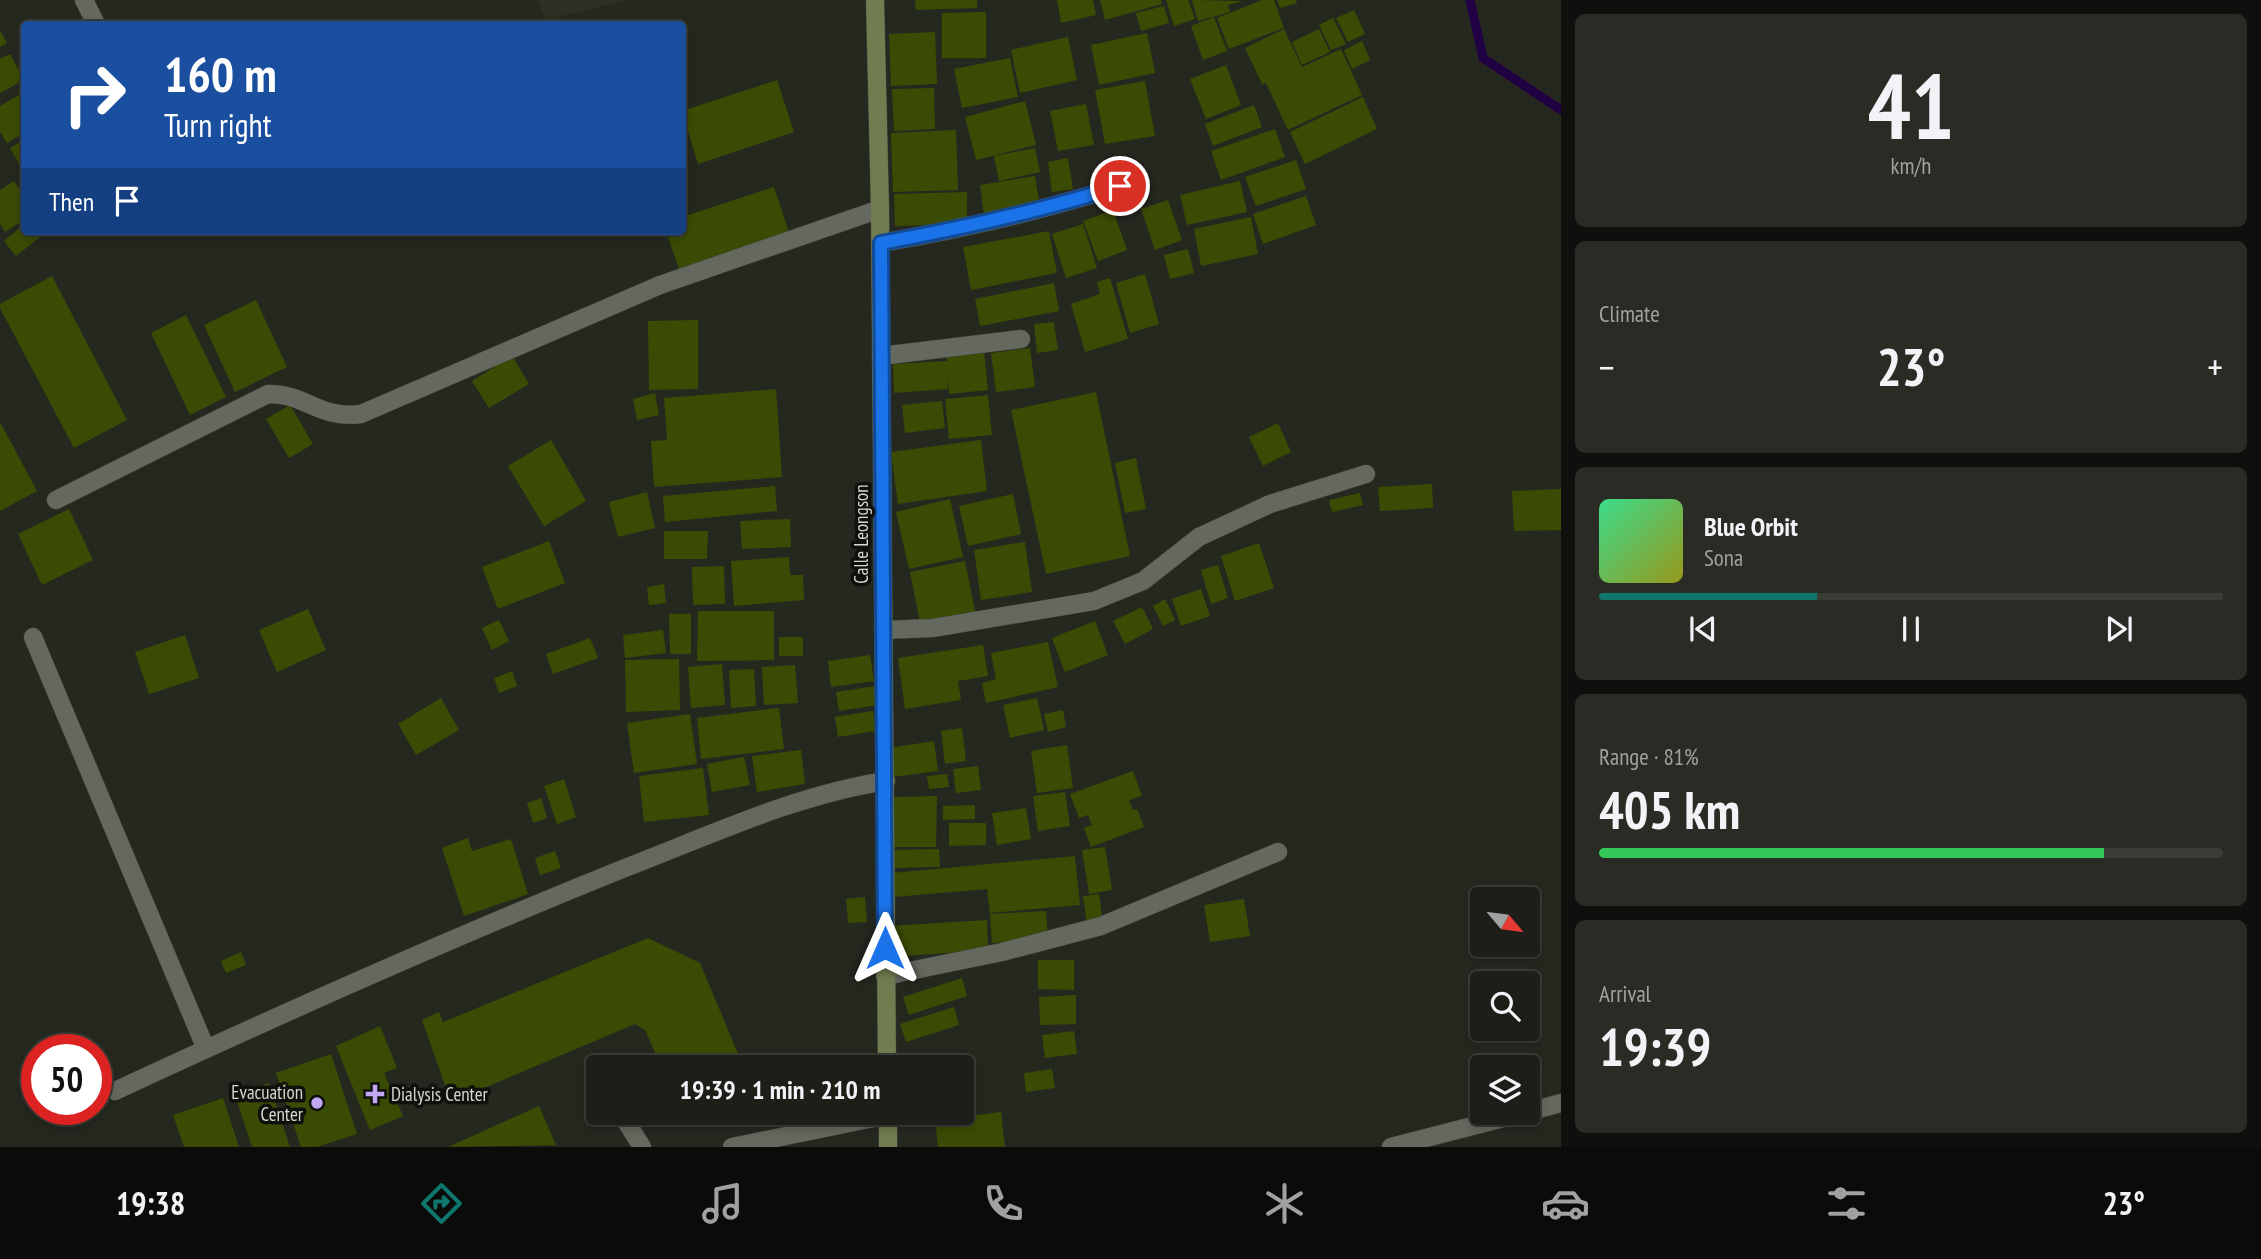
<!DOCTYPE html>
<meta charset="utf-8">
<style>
:root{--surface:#1c1e17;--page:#292b24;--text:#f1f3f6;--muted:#a0a2a1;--line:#3a3c36;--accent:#0f766e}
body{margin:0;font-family:"PT Sans Narrow",sans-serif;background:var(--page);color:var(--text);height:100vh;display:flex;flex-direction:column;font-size:26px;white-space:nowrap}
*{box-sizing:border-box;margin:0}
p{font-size:23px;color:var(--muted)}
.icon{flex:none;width:38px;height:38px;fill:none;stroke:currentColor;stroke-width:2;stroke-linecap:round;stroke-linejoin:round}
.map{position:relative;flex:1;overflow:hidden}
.panel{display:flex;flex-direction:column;gap:14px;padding:14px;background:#0f100d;width:700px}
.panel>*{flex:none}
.guide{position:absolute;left:21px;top:21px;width:665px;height:214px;border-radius:7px;box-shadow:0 4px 10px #0003,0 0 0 2px var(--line);background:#1a4fa0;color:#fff;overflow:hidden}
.needle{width:46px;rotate:119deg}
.controls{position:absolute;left:1470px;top:887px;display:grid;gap:14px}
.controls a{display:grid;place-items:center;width:70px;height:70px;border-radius:7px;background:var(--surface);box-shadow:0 4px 10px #0003,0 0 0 2px var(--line);font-size:35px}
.speed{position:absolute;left:21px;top:1034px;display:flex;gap:14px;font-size:35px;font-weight:700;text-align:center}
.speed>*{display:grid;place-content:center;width:91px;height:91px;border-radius:50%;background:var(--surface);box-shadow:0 4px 10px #0003,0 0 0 2px var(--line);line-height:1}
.speed .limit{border:10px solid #d22;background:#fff;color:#111}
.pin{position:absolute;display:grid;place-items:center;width:60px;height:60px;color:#fff;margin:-30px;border:4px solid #fff;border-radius:50%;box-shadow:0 2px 7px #0007}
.me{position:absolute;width:77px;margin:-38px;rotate:0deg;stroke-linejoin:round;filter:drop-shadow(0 0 5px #0008)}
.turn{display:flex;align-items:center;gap:24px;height:147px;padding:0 28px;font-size:32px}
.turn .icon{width:91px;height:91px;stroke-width:2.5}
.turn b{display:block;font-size:49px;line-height:60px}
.then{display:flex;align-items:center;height:66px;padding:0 28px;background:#0003;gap:14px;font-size:26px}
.big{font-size:52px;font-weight:700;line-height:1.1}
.panel .widget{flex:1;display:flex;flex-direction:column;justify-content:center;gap:10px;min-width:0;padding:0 24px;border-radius:10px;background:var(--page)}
.panel .dial{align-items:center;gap:0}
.dial b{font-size:91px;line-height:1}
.song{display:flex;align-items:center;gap:21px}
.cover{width:84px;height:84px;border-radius:10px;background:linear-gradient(135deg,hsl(150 70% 55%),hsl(60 70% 35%))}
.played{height:7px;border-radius:4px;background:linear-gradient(90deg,var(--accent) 35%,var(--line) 35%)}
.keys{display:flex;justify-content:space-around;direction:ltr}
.heat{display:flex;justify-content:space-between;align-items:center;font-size:38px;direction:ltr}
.charge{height:10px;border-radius:5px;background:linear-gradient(90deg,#34c759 81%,var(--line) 0)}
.trip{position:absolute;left:586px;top:1055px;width:388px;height:70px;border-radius:7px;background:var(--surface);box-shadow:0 4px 10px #0003,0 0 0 2px var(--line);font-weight:700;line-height:70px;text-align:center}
.tabs{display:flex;height:112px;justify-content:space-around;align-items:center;background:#0b0c09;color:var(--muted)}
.tabs .icon{width:49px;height:49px}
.tabs .current{color:var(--accent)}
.tabs b{font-size:32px;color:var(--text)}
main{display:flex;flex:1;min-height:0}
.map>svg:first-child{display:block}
.built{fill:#2c3123}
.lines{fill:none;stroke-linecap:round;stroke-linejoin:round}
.stream{stroke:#204;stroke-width:9}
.building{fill:#3a4c04}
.lane-casing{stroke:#42443d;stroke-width:19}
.street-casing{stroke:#42443d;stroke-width:19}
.secondary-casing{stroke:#42443d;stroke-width:19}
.lane{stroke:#64685e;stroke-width:18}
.street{stroke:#64685e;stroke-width:18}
.secondary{stroke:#707d50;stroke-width:18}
.route-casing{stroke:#114b97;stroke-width:18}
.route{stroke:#1a73e8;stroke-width:12}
.poi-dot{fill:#c2a8f3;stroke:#0f100c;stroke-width:2.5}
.labels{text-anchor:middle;stroke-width:7;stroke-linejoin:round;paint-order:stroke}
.street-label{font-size:19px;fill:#d5d7d1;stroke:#0f100c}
.poi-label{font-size:19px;fill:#d5d7d1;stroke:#0f100c;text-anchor:end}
</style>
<main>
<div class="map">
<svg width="1561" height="1147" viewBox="0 0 1561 1147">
<rect width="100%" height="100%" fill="#25281f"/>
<polygon class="built" points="538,0 627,0 546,20"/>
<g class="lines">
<polyline class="stream" points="1470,0 1483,58 1561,110"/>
</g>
<g class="building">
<polygon points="915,0 977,0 977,8 916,10"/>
<polygon points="1057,0 1093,0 1096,15 1061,23"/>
<polygon points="1100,0 1161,0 1162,4 1105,20"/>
<polygon points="1166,0 1188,0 1195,19 1174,26"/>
<polygon points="1262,0 1274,0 1284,28 1229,49 1217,18"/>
<polygon points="1277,0 1296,0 1297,3 1280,8"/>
<polygon points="1192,1 1195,0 1243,1 1228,5 1230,12 1198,21"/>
<polygon points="1164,6 1169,23 1141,31 1136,13"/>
<polygon points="1354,10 1365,34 1348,42 1336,18"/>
<polygon points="986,12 986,58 942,58 942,13"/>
<polygon points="1214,17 1227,51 1203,60 1191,26"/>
<polygon points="1333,18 1346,44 1331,50 1319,25"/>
<polygon points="1284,29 1302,67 1341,49 1362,95 1288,130 1266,83 1262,84 1245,48"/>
<polygon points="1319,29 1330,52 1302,65 1292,42"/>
<polygon points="0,30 7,43 0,47"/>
<polygon points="935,32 937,84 891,86 889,34"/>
<polygon points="1147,33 1155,73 1099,85 1091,45"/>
<polygon points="1068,37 1077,80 1020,93 1011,50"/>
<polygon points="1362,41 1370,60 1352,69 1344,50"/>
<polygon points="10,54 24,80 0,93 0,59"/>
<polygon points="1010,58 1018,97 962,108 954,69"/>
<polygon points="1226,65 1241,105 1206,119 1190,79"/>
<polygon points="777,80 794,132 698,164 682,111"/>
<polygon points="1145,81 1155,136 1105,144 1095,90"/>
<polygon points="934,88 935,129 894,131 892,89"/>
<polygon points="24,92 24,133 7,143 0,132 0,106"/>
<polygon points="1363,97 1377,129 1305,164 1290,132"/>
<polygon points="1025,101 1036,145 976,160 965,117"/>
<polygon points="1086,104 1094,145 1058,151 1050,111"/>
<polygon points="1254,105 1262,127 1213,146 1205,124"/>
<polygon points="1275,129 1285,157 1221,180 1211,151"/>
<polygon points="956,130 958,190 893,192 891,133"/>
<polygon points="24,140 24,172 10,148"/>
<polygon points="1035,148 1040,172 999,181 994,156"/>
<polygon points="1068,158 1073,189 1052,192 1048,162"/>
<polygon points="1296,160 1306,189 1256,206 1245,177"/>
<polygon points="1035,176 1040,206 984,215 980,185"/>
<polygon points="14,181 24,197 24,220 5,232 0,224 0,190"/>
<polygon points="1240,181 1247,212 1187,225 1180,195"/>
<polygon points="774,187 789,232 679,269 666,231 682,231 682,217"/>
<polygon points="967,192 967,224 895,226 894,194"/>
<polygon points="1306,196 1316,225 1263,244 1253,214"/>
<polygon points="1168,200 1182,240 1155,250 1141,209"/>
<polygon points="1113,210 1127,250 1098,261 1083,221"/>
<polygon points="1251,217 1258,254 1201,266 1194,229"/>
<polygon points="24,224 24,231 48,231 16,256 4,241"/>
<polygon points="1083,224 1097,268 1066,278 1052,234"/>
<polygon points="1049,231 1057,273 971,290 963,247"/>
<polygon points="1188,249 1194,273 1170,279 1164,255"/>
<polygon points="1145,274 1159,324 1130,333 1116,283"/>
<polygon points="52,276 127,420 74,448 0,308 0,304"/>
<polygon points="1110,278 1128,339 1085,352 1071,304 1100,294 1097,282"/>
<polygon points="1054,283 1059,311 980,326 975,299"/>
<polygon points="256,300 287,367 235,392 204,325"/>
<polygon points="186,315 226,397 190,415 151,333"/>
<polygon points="698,320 698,389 649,390 648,321"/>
<polygon points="1054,322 1058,350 1037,353 1034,324"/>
<polygon points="1030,348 1035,387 996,392 991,353"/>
<polygon points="984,351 988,390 949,394 948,376 948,389 894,393 893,364 947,361 946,355"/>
<polygon points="512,356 529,384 489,408 472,381"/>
<polygon points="776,389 782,477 654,487 651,441 667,440 664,398"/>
<polygon points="1096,392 1130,556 1046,574 1011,410"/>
<polygon points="655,393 659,415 637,420 633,399"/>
<polygon points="988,395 992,435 949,439 945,399"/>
<polygon points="942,401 945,428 905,433 902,405"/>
<polygon points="290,405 313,444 289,458 266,419"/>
<polygon points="0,422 37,491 0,511"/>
<polygon points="1278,423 1291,452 1263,466 1249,437"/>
<polygon points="551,440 586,501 544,526 508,466"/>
<polygon points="981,440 987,491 898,504 891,452"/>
<polygon points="1136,458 1146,509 1125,513 1115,463"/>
<polygon points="1432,484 1433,508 1380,511 1378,487"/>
<polygon points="775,486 777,511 665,522 663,496"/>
<polygon points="1561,489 1561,530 1514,531 1512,491"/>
<polygon points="647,492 655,528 618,537 609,502"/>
<polygon points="1360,493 1363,505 1332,512 1329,500"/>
<polygon points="1013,494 1021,534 968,546 959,506"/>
<polygon points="950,499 963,557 909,569 896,512"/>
<polygon points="69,509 93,560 42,585 18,534"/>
<polygon points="790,519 791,547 742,549 740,521"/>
<polygon points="664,531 708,531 707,559 664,559"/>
<polygon points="549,541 565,583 498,609 482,567"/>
<polygon points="1025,542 1032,592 981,600 974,550"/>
<polygon points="1259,543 1274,588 1235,601 1221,556"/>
<polygon points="789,557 790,575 803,575 804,600 734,606 731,561"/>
<polygon points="965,561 976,616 921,627 910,572"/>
<polygon points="1218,565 1228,598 1211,604 1201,570"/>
<polygon points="724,566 725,604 693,605 692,567"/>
<polygon points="664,584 666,603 649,605 647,587"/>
<polygon points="1201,589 1210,616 1181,626 1172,599"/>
<polygon points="1165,599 1175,620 1163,626 1153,606"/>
<polygon points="1142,607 1153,629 1125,644 1113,621"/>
<polygon points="308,609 326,650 277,672 259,630"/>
<polygon points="698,611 774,611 774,660 697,661"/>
<polygon points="669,614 691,614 691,654 670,654"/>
<polygon points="499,620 509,641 492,650 482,628"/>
<polygon points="1095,621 1108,655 1065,672 1052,638"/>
<polygon points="663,630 666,653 625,658 623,635"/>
<polygon points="185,635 199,678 149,694 135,652"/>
<rect x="779" y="637" width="24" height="19"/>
<polygon points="590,638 598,658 553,674 546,654"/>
<polygon points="1048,642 1058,687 986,703 982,683 996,679 991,653"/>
<polygon points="983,645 988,676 958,681 961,700 905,709 898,658"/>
<polygon points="870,655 874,681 831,687 828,661"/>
<polygon points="679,659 680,710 626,712 625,660"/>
<polygon points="722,664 725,705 691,708 688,667"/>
<polygon points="795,665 798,703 764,705 762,667"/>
<polygon points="754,669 756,706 731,708 729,670"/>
<polygon points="512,671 517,686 499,693 494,678"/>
<polygon points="875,686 878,705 839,711 836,692"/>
<polygon points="441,698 459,730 416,755 398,724"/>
<polygon points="1037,698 1044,730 1010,738 1003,705"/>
<polygon points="779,708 784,749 701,759 697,718"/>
<polygon points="1063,710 1066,727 1048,732 1044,714"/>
<polygon points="873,711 876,731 838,737 835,717"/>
<polygon points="690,714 697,764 634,773 627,723"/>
<polygon points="962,728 966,761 945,764 941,731"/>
<polygon points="934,741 938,771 893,777 889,748"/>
<polygon points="1067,745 1073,788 1037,793 1031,751"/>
<polygon points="801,750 805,784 757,792 752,756"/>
<polygon points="744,757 750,785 712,792 707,764"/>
<polygon points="978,766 981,790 956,793 953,769"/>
<polygon points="703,768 709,815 644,822 639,776"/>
<polygon points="1133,771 1142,796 1129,800 1133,810 1137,809 1144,827 1091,847 1084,828 1092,825 1088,815 1079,818 1070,794"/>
<polygon points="947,774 949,787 929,789 927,776"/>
<polygon points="564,779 576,817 557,824 544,786"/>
<polygon points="1065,792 1070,826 1038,831 1033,796"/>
<polygon points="937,796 936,847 893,847 894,797"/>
<polygon points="541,798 547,818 533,823 527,803"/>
<polygon points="975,805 975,819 943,820 943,806"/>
<polygon points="1026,808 1031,839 997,845 992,813"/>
<polygon points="949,823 986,823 986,845 949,846"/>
<polygon points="468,838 472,851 511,839 528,894 464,916 442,848"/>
<polygon points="1105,847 1112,890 1089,894 1082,850"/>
<polygon points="939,849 940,867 888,868 889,850"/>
<polygon points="555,851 561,868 540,875 535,858"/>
<polygon points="1075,856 1080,905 990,913 987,889 894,897 892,873"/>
<polygon points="1099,894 1103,922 1087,925 1083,896"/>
<polygon points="865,897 867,922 848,923 846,899"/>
<polygon points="1244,899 1250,936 1210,942 1204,905"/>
<polygon points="1046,911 1048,939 992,943 990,914"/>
<polygon points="987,920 988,950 890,957 888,926"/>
<polygon points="648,938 700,963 744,1068 662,1068 645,1030 635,1024 451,1102 422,1020 439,1012 443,1022"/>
<polygon points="241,952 246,965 226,973 221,961"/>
<polygon points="1038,960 1074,960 1074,990 1038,989"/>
<polygon points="962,978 967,996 909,1015 903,997"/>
<polygon points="1076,995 1076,1024 1040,1025 1039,997"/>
<polygon points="954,1007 959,1025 906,1042 900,1024"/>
<polygon points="380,1026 397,1068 384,1073 403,1116 370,1130 336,1046"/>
<polygon points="1074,1031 1077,1054 1045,1058 1042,1035"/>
<polygon points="331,1054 357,1134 317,1147 301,1147 276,1073"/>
<polygon points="1052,1069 1055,1088 1026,1092 1024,1073"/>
<polygon points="269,1083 290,1147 252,1147 235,1095"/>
<polygon points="223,1098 239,1147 184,1147 173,1115"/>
<polygon points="539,1106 556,1145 448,1147"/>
<polygon points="1001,1112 1005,1147 938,1147 935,1120"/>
<polygon points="682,1113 713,1113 688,1126"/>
</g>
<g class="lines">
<g class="lane-casing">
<g id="lane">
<polyline points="1528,1112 1561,1103"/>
<polyline points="1391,1147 1523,1113"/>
</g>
</g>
<g class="street-casing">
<g id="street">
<polyline points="84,0 96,24"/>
<path d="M881 243C963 229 1041 211 1120 186"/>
<polyline points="881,356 1021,339"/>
<path d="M56 500 268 394C305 393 320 420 361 414L660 285 880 209"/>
<polyline points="883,630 933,628 1094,601 1143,581 1199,537 1270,504 1366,474"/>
<polyline points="33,637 206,1049"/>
<polyline points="885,976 1002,952 1101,926 1278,852"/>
<path d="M115 1091C283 1013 453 937 625 868 711 835 795 795 886 781"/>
<polyline points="621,1113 642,1147"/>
<polyline points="732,1147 888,1115"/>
</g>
</g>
<g class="secondary-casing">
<g id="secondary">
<polyline points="875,0 880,209 887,1068"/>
<polyline points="888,1147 888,1113"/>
</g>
</g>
<use href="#lane" class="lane"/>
<use href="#street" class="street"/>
<use href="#secondary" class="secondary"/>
</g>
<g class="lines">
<g class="route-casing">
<path id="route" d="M885 948 881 243C963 228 1041 211 1120 186"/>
</g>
<use href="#route" class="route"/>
</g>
<g class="poi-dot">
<path d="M371.5 1083.5h7v7h7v7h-7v7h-7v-7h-7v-7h7z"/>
<circle cx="317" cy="1103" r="7"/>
</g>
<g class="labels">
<g class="street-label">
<text transform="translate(861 534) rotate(-90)" y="7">Calle Leongson</text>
</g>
<g class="poi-label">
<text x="303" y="1099">Evacuation<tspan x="303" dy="22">Center</tspan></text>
<text x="391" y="1101" text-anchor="start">Dialysis Center</text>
</g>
</g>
</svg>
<div class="controls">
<a><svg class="needle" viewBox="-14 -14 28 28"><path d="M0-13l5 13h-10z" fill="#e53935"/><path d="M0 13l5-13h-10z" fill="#a0a2a1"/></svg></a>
<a><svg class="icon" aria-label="search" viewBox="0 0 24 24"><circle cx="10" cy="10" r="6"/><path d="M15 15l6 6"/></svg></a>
<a><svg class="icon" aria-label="layers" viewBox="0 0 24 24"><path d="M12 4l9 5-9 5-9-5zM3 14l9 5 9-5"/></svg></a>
</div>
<div class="speed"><div class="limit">50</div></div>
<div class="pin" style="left:1120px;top:186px;background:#d93025"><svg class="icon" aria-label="arrive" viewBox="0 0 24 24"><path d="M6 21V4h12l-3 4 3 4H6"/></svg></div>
<svg class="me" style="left:885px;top:948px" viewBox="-20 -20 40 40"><path d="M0-17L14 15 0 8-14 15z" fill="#1a73e8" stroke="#fff" stroke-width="4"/></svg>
<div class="trip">19:39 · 1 min · 210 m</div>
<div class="guide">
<div class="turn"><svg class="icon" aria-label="right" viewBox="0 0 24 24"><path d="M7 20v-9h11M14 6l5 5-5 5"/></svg><div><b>160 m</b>Turn right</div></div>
<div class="then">Then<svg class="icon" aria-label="arrive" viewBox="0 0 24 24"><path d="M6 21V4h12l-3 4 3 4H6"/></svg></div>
</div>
</div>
<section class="panel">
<div class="widget dial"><b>41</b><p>km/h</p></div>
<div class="widget"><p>Climate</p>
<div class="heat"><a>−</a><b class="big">23°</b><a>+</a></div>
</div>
<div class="widget">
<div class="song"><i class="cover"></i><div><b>Blue Orbit</b><p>Sona</p></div></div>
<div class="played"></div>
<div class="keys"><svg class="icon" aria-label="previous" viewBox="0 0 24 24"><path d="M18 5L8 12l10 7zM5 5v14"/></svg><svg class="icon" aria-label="pause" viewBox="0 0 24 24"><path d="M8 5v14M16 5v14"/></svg><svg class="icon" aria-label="next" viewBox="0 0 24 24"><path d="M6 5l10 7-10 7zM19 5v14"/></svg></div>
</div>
<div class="widget"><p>Range · 81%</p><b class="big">405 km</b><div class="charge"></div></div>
<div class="widget"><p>Arrival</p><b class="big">19:39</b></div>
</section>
</main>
<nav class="tabs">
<b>19:38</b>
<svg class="icon current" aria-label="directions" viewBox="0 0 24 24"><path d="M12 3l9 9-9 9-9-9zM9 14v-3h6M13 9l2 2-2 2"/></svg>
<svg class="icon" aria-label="music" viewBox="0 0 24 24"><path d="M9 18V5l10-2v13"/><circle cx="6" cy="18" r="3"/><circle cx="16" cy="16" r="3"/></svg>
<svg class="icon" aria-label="phone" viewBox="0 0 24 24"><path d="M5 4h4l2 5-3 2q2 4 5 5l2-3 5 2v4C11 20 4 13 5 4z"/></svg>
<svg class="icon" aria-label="climate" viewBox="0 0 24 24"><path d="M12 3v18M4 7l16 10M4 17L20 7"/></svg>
<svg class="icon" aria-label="car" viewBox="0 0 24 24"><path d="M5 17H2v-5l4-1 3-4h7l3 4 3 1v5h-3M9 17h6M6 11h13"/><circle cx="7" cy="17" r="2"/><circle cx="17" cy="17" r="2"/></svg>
<svg class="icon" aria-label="filters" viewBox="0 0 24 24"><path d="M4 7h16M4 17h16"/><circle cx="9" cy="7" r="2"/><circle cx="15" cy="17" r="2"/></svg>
<b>23°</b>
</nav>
